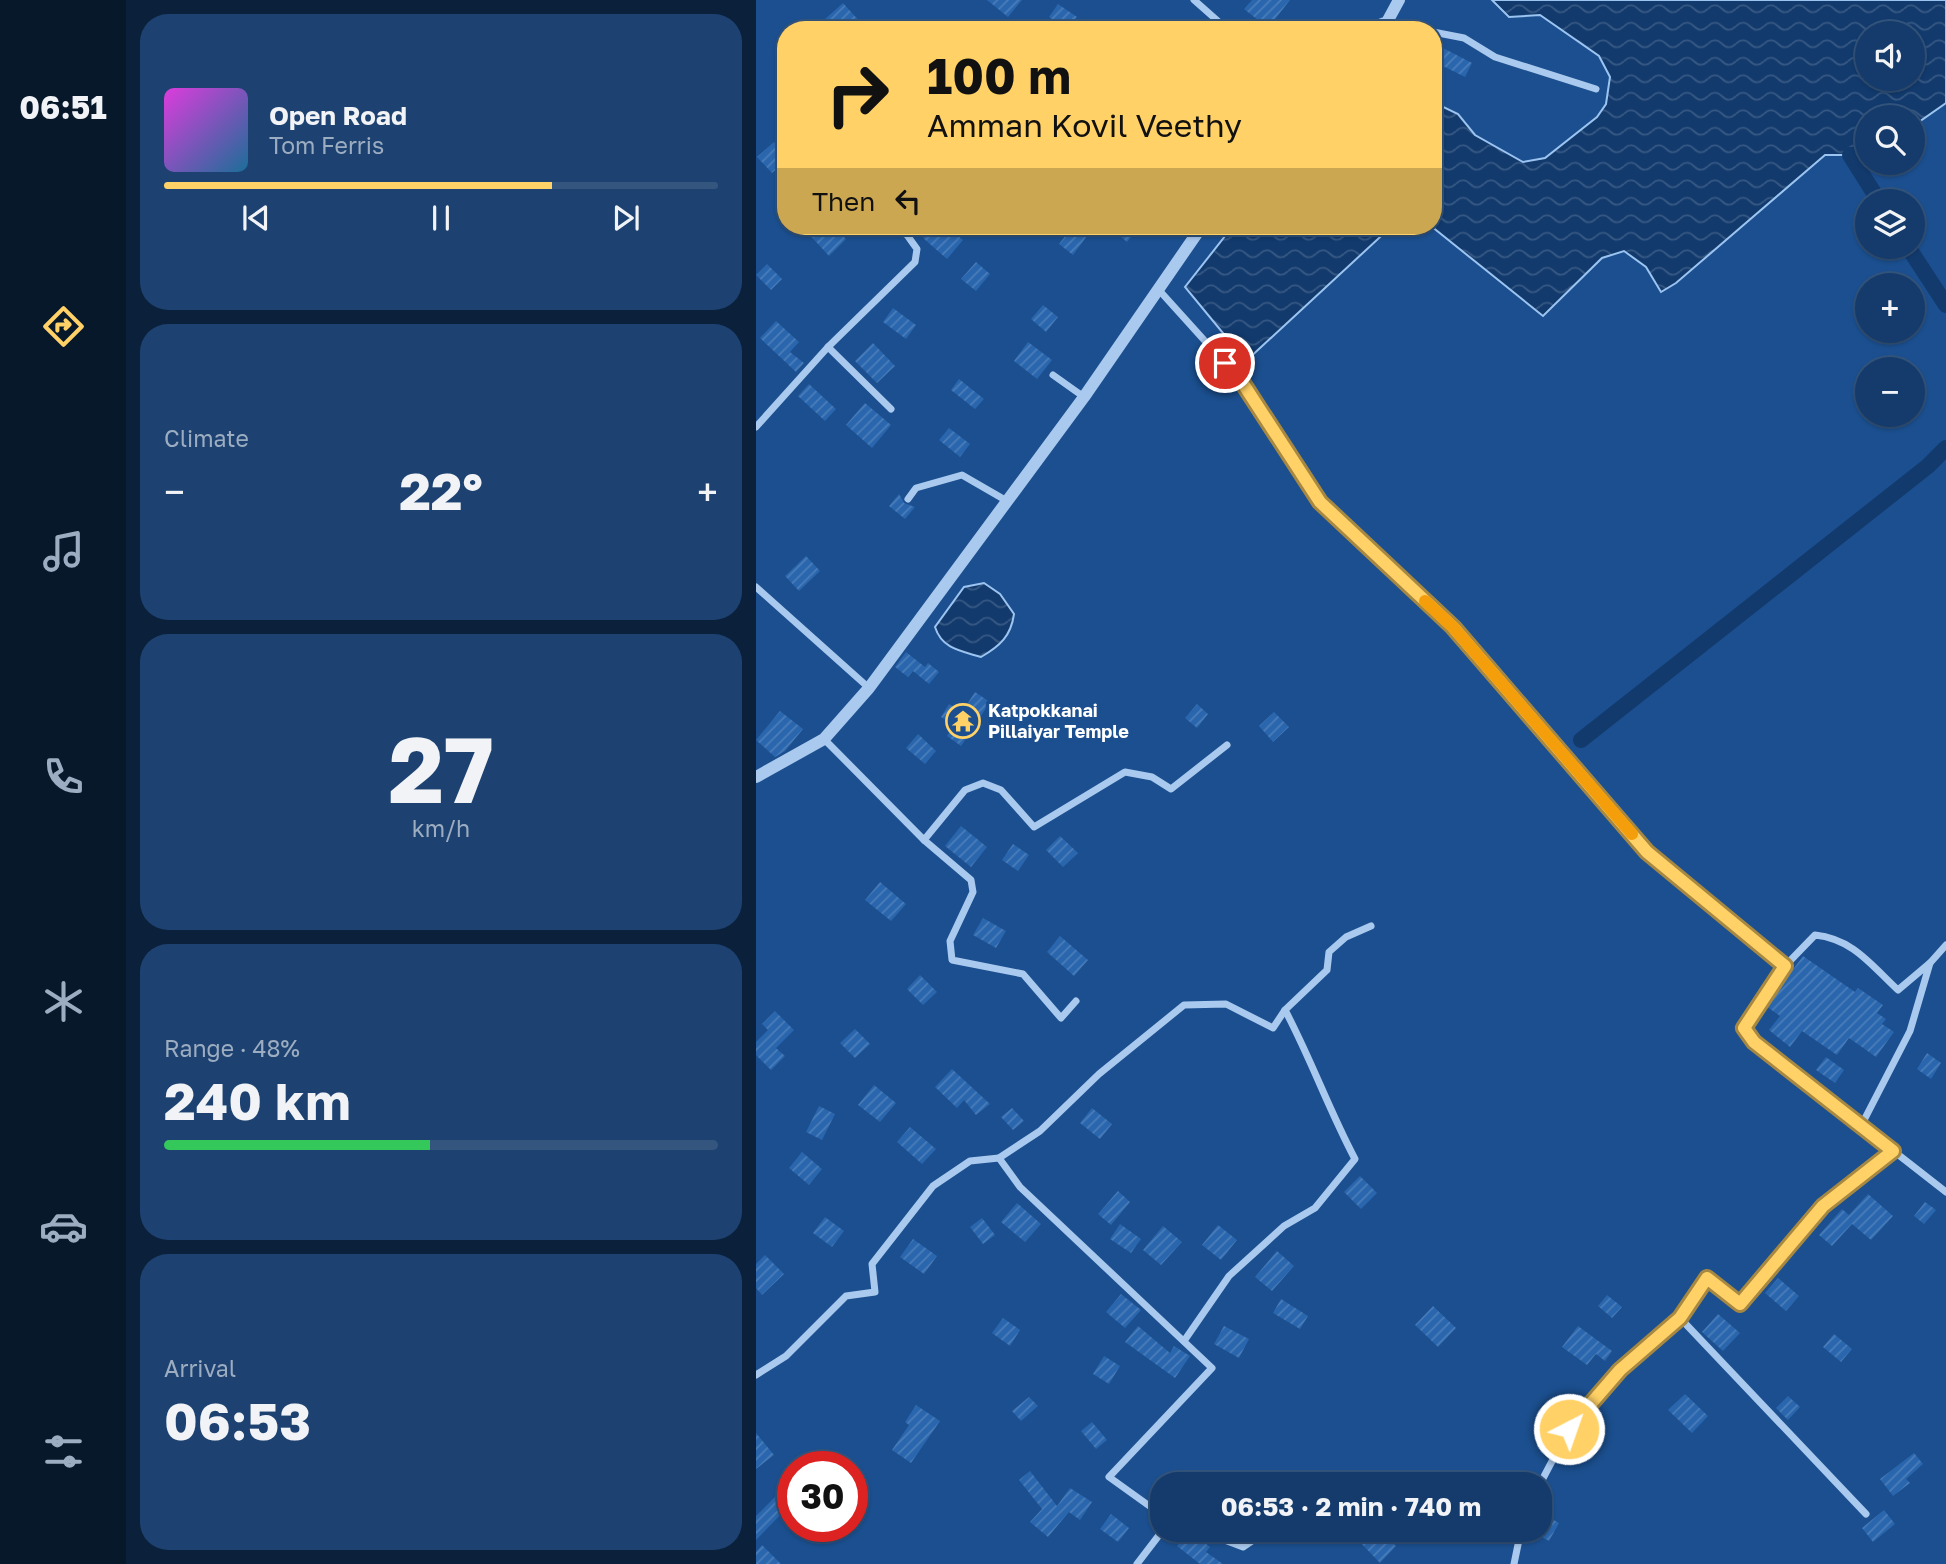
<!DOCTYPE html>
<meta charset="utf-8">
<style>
:root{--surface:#143b6b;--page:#1d4271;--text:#f1f3f6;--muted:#9dadc1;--line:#33557e;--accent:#ffd166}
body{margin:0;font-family:"Golos Text",sans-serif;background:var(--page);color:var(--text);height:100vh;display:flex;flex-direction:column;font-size:26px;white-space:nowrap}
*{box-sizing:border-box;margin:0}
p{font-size:23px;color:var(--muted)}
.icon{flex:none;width:38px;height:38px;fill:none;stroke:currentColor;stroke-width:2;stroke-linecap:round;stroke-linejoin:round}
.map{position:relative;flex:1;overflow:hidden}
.drawer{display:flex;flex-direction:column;gap:14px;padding:14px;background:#0b203b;width:630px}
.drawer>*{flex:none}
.guide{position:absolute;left:21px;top:21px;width:665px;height:214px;border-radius:28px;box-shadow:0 2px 5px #0004,0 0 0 2px var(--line);background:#ffd166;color:#111;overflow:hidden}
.fabs{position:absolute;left:1099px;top:21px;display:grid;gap:14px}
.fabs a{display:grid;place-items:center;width:70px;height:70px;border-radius:50%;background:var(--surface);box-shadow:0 2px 5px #0004,0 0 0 2px var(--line);font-size:35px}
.speed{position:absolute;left:21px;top:1451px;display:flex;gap:14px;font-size:35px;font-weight:700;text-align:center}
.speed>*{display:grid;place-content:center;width:91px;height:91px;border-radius:50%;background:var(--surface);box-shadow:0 2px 5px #0004,0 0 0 2px var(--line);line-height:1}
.speed .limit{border:10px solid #d22;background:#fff;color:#111}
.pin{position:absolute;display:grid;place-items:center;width:60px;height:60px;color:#fff;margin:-30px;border:4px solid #fff;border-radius:50%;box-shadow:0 2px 7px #0007}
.me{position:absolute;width:77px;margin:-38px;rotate:41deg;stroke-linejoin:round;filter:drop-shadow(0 0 5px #0008)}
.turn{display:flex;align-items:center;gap:24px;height:147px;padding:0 35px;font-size:32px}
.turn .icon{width:91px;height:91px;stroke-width:2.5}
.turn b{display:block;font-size:49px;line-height:60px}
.then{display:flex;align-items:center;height:66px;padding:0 35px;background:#0003;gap:14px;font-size:26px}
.big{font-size:52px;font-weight:700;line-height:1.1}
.drawer .tile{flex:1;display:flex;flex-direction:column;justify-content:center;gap:10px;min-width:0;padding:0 24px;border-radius:28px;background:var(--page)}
.drawer .dial{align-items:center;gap:0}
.dial b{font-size:91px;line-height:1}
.song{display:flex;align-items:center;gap:21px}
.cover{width:84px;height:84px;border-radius:10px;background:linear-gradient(135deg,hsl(300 70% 55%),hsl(200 70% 35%))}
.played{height:7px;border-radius:4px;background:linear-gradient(90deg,var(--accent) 70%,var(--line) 70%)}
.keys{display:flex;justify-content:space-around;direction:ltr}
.heat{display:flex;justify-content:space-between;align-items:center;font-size:38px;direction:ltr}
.charge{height:10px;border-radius:5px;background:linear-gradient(90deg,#34c759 48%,var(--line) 0)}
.trip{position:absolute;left:394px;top:1472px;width:402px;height:70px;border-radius:28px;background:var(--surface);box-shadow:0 2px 5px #0004,0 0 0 2px var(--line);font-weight:700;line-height:70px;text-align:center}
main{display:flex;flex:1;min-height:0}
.dock{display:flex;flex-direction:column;width:126px;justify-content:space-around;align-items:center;background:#08182b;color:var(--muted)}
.dock .icon{width:49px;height:49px}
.dock .active{color:var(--accent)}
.dock b{font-size:32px;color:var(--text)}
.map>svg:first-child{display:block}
.water{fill:url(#water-waves);stroke:#9cc4f0;stroke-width:2;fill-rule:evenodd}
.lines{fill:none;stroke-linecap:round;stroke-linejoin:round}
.canal{stroke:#123a6d;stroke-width:16}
.building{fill:url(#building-hatch)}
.minor{stroke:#a9c9ee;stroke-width:7}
.tertiary{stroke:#a9c9ee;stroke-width:12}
.route-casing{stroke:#a68842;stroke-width:18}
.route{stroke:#ffd166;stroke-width:12}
.slow{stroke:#f59e0b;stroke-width:12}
.labels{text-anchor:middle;stroke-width:7;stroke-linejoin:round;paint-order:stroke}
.poi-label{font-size:18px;font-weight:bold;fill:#fff;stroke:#1b4f8f;text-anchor:start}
</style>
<main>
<nav class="dock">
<b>06:51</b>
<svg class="icon active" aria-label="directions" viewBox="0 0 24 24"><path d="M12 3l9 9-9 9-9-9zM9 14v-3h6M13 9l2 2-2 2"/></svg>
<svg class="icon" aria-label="music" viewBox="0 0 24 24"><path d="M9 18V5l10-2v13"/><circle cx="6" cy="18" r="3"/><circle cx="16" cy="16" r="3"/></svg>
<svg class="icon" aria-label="phone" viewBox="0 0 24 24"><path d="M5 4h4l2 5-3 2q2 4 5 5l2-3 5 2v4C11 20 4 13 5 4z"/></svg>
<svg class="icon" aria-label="climate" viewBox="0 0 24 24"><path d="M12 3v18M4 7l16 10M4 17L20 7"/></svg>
<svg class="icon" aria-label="car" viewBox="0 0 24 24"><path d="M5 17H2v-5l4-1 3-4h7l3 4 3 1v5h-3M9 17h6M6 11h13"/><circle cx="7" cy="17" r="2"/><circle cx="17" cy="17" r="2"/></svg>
<svg class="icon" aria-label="filters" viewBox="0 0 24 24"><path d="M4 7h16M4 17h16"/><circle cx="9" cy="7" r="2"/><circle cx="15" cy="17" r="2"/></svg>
</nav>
<section class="drawer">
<div class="tile">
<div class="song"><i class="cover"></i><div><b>Open Road</b><p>Tom Ferris</p></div></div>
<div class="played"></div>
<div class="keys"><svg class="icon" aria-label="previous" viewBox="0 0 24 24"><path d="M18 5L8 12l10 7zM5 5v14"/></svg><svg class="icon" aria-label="pause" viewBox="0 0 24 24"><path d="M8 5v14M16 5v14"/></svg><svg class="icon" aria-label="next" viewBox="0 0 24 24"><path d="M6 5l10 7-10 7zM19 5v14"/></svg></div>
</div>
<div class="tile"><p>Climate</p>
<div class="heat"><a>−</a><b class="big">22°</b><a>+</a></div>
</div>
<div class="tile dial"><b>27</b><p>km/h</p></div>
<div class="tile"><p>Range · 48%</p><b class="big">240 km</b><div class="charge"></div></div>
<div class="tile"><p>Arrival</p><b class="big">06:53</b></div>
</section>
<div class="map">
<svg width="1190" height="1564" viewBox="0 0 1190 1564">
<defs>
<pattern id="water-waves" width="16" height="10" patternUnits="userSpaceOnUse" patternTransform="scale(1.75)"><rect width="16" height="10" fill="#123a6d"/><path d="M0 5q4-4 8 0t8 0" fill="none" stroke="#365883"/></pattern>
<pattern id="building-hatch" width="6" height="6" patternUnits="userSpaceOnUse" patternTransform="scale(1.75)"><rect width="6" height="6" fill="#2a66ad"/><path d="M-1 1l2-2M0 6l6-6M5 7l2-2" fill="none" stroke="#4a7db9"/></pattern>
</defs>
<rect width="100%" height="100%" fill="#1b4f8f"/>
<g class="water">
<path d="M736 0H1190V103L1157 126V117H1111V155H1069L920 283 905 292 890 267 868 251 846 258 787 316 675 226 677 98 683 105 702 114 719 135 767 162 789 158 841 117 850 104 854 77 843 56 784 15 753 17ZM1111 33H1157V79H1111Z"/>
<polygon points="477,226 636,226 490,361 429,287"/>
<path d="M228 583 244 594 258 614C255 636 244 646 225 657 205 651 186 649 179 627L208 587Z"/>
</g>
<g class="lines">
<g class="canal">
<polyline points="1094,155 1123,201"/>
<polyline points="1152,247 1190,305"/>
<polyline points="825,740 1172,466 1190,448"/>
</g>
</g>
<g class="building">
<polygon points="231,0 266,0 252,17"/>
<polygon points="496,0 534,0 512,28 488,9"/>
<polygon points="87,3 105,23 98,30 78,30 68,20"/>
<polygon points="302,4 321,17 312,30 293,17"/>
<polygon points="683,46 716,63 709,77 677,61"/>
<polygon points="18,142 30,156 30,161 16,173 1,157"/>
<polygon points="58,226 78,226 90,239 73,256 51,232"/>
<polygon points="178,226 190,226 207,240 191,259 167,238"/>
<polygon points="317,226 331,236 317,255 303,244"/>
<polygon points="352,226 384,226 371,242"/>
<polygon points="220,262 234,274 220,291 205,279"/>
<polygon points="11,264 26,279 15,290 0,275"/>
<polygon points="287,305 302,317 290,332 275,319"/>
<polygon points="137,308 160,325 150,339 127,322"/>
<polygon points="20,321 43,342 34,352 48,363 40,372 4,338"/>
<polygon points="272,342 296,360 281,379 258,361"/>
<polygon points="117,343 139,366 121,383 99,361"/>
<polygon points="203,379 228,399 219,409 195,390"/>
<polygon points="53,384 80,409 69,421 42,396"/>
<polygon points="109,403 135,425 116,448 90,425"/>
<polygon points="193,428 214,444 204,457 183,440"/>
<polygon points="143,494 148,503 159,507 149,519 133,506"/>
<polygon points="50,556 64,571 43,591 29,576"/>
<polygon points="150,652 169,667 172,663 183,672 173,684 157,671 152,677 139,667"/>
<polygon points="219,692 234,702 205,746 191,736 198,725 185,717 193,704 206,712"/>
<polygon points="441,704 452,714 441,728 429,718"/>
<polygon points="24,711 47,729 29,751 19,757 0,740"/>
<polygon points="518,712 533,727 517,742 503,726"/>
<polygon points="162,734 180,751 169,764 150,748"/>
<polygon points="205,826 231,847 215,867 189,846"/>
<polygon points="304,836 322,853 307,867 290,850"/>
<polygon points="257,844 273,855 262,871 246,860"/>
<polygon points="124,882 150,904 135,921 109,900"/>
<polygon points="227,918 250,931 240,948 217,935"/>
<polygon points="304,936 332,960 318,976 291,952"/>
<polygon points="1047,956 1099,992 1102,988 1127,1005 1121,1013 1130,1019 1126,1024 1138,1032 1120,1057 1093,1038 1081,1055 1046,1031 1034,1047 1013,1030 1024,1016 1010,1006"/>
<polygon points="164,975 181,992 167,1005 151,989"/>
<polygon points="19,1011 38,1030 20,1048 29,1056 15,1070 0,1055 0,1042 12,1030 6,1024"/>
<polygon points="99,1029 114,1044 99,1058 84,1043"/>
<polygon points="1171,1053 1185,1063 1175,1079 1161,1069"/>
<polygon points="1070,1057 1088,1070 1079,1083 1060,1070"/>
<polygon points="196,1069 234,1104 220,1115 208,1100 201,1108 179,1087"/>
<polygon points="118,1085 140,1103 124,1122 102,1105"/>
<polygon points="63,1106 79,1114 66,1140 50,1132"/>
<polygon points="256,1108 268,1121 257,1130 245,1117"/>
<polygon points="336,1108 356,1124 344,1139 324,1123"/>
<polygon points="154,1127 180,1149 166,1164 141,1142"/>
<polygon points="46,1152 66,1169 53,1185 33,1168"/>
<polygon points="604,1176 621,1193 605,1209 588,1192"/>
<polygon points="362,1191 374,1202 355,1225 342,1214"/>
<polygon points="1112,1194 1137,1216 1115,1240 1096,1224 1076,1246 1063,1235 1086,1209 1093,1215"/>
<polygon points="1169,1202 1180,1210 1168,1224 1158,1216"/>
<polygon points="261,1203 285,1224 269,1242 245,1222"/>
<polygon points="69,1217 88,1231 76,1247 57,1233"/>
<polygon points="226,1218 239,1235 227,1244 214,1227"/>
<polygon points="364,1224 385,1239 375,1253 354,1239"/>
<polygon points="462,1225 481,1240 465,1260 446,1245"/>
<polygon points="407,1226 426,1242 405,1265 387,1250"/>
<polygon points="157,1239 181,1256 168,1274 144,1257"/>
<polygon points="521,1251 538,1266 516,1291 499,1277"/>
<polygon points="9,1255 28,1274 6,1295 0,1288 0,1264"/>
<polygon points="1022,1278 1043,1296 1030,1311 1009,1293"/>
<polygon points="365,1294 385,1310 369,1328 350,1312"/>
<polygon points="851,1295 866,1307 856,1318 842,1306"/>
<polygon points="525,1299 552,1316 544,1329 517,1313"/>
<polygon points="677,1306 700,1328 682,1347 659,1325"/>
<polygon points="962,1314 984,1333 967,1351 946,1332"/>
<polygon points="247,1318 264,1330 254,1346 236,1333"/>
<polygon points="382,1326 414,1353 418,1346 434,1356 419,1378 369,1342"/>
<polygon points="468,1326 493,1339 483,1358 458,1344"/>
<polygon points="822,1326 856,1351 849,1361 840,1354 831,1365 806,1347"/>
<polygon points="1078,1334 1096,1349 1085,1362 1067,1347"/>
<polygon points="348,1356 364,1366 353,1384 337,1374"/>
<polygon points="929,1394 952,1416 936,1433 912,1410"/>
<polygon points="1032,1396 1044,1407 1032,1420 1020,1408"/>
<polygon points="273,1397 282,1406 265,1421 256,1411"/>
<polygon points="160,1405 184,1421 155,1463 136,1450 153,1425 149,1422"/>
<polygon points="336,1422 351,1440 340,1449 325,1431"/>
<polygon points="0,1433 18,1455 0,1469"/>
<polygon points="1158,1453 1167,1464 1150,1479 1154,1483 1137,1496 1124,1479"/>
<polygon points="274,1471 301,1506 314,1488 336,1502 324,1520 313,1512 292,1537 274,1522 286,1509 263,1480"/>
<polygon points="20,1496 32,1507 0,1540 0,1516"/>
<polygon points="1128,1510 1139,1524 1117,1542 1106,1528"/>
<polygon points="784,1512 803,1523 793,1541 784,1536"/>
<polygon points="355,1514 373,1528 362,1542 344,1529"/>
<polygon points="607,1530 623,1530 640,1546 624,1563 599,1537"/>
<polygon points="433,1531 454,1547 450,1552 467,1564 444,1564 421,1546"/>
<polygon points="6,1545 25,1564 0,1564 0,1552"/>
</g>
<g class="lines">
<g class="minor">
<polyline points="438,0 472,30"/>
<polyline points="631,22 668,30"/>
<polyline points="677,32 708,38 739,57 840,89"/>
<polyline points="26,145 30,140"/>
<polyline points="402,289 486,382 564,502 697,627 891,852 1029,966 988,1028 998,1042 1190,1192"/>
<polyline points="297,375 328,397"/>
<polyline points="135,409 72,347 159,262 161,249 151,235 137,226"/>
<polyline points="0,427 72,347"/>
<polyline points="152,499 160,488 206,475 251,501"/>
<polyline points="0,587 113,688"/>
<polyline points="68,739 168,840 209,790 227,783 245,790 278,827 369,772 396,777 415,789 471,745"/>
<polyline points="168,840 215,880 217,892 194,941 196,960 267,974 305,1018 320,1001"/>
<polyline points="1174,963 1190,945"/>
<path d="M1029 966 1059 935C1097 939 1115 965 1142 990L1174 963 1154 1031 1105 1126"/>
<polyline points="243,1158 284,1131 343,1074 428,1005 470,1004 517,1028 529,1010 571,970 573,952 590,937 615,926"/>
<polyline points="924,1318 1110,1514"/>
<path d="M428 1341 473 1276 528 1226 559 1208 599 1159C573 1110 555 1059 529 1010"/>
<polyline points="0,1375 30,1356 90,1296 119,1292 116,1264 177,1186 214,1161 243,1158 264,1187 456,1368 353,1477 406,1515"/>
<polyline points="784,1484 813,1429 864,1370 924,1318 951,1278 984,1304 1067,1206 1137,1151"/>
<polyline points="442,1530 487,1547 512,1530"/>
<polyline points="381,1564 407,1530"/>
<polyline points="758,1564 765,1530"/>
</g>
<g class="tertiary">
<polyline points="610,30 631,22 643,0"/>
<polyline points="0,777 68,739 113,688 328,397 446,226"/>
</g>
</g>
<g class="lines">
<g class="route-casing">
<polyline id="route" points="469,363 486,382 564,502 697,627 891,852 1029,966 988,1028 998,1042 1137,1151 1067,1206 984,1304 951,1278 924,1318 864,1370 813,1429"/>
</g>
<use href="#route" class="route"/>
<polyline class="slow" points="669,601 697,627 876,834"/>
</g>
<defs>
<g id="temple-ring" transform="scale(1.75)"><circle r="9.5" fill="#1b4f8f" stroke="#ffd166" stroke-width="1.5"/><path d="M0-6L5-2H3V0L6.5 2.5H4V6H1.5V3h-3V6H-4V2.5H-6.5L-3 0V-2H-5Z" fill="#ffd166"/></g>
</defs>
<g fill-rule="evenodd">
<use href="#temple-ring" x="207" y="721"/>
</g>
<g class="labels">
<g class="poi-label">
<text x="232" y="717">Katpokkanai<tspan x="232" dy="21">Pillaiyar Temple</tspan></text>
</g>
</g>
</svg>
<div class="fabs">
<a><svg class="icon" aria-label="sound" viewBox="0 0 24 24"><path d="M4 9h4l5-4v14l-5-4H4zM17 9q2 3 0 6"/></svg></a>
<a><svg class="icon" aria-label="search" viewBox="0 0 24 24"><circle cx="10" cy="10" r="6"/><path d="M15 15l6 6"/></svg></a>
<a><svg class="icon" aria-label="layers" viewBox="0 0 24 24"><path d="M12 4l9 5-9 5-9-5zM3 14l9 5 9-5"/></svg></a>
<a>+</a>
<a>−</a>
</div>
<div class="speed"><div class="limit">30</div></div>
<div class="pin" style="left:469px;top:363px;background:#d93025"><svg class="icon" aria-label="arrive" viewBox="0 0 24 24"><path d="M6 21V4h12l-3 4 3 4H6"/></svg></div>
<svg class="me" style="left:813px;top:1429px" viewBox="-20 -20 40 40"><circle r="17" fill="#ffd166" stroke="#fff" stroke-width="3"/><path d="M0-11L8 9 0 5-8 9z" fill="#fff"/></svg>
<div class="trip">06:53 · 2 min · 740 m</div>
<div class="guide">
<div class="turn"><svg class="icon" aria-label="right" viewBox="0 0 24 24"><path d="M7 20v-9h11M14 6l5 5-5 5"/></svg><div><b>100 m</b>Amman Kovil Veethy</div></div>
<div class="then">Then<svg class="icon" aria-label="left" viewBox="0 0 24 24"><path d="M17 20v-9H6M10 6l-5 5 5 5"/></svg></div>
</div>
</div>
</main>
